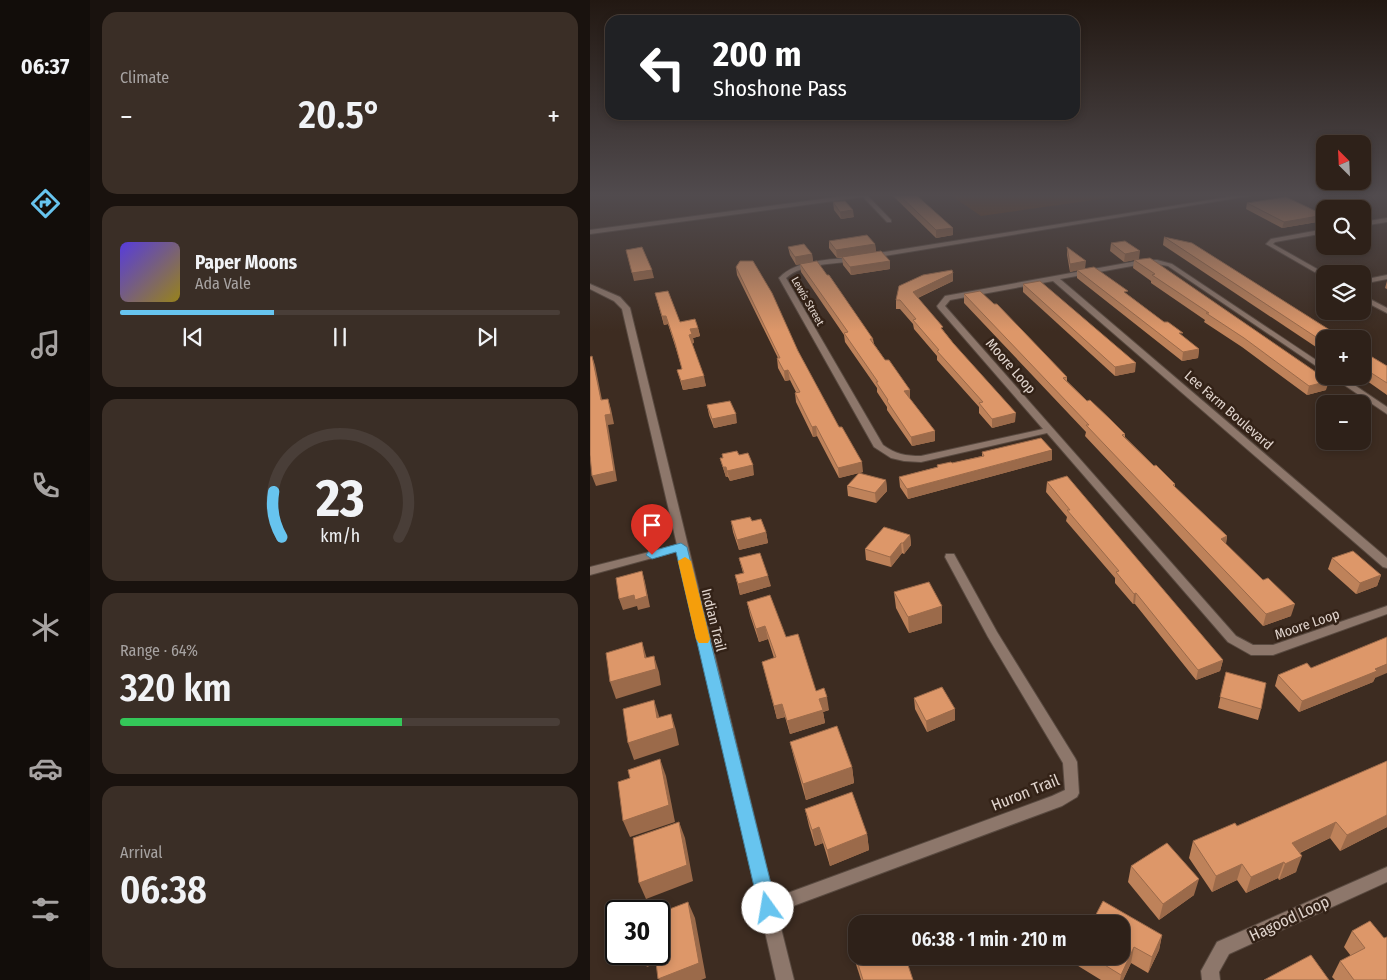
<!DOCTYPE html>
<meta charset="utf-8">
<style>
:root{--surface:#2e2119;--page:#3a2e26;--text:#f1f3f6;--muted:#a7a3a2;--line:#493e38;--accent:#67c4ef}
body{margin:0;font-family:"Fira Sans Condensed",sans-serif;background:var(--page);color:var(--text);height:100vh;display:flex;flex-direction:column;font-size:19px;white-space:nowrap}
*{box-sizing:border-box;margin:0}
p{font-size:16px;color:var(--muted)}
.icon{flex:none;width:28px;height:28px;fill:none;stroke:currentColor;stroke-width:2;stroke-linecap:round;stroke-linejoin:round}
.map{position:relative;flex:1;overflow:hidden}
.side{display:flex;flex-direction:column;gap:12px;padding:12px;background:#19120e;width:500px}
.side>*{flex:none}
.hud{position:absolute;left:15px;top:15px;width:475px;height:105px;border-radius:15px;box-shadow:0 2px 8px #0003,0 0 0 1px var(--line);background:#202124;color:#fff;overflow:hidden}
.needle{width:32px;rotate:336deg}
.tools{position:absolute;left:726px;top:135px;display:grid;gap:10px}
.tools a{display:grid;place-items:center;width:55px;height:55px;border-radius:10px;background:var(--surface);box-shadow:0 2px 8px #0003,0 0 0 1px var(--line);font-size:25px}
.speed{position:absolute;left:15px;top:900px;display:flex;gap:10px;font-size:25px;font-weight:700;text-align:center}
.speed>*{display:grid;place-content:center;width:65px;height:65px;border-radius:50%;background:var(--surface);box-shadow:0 2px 8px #0003,0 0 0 1px var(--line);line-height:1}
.speed .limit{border:2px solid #111;border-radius:8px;background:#fff;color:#111}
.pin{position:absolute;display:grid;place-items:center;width:42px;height:42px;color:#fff;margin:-51px -21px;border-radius:50% 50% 50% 0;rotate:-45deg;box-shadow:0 0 5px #0007}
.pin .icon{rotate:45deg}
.me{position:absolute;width:55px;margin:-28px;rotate:347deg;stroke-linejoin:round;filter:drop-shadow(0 0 4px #0008)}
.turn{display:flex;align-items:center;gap:18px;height:105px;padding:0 25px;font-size:22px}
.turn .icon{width:65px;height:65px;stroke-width:2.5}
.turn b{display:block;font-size:35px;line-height:42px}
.big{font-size:38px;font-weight:600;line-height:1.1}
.side .tile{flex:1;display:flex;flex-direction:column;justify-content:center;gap:8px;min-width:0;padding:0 18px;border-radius:15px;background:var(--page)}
.side .dial{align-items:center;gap:0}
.dial svg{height:130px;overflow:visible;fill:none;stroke:var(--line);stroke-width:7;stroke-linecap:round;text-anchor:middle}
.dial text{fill:var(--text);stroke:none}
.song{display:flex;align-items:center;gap:15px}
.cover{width:60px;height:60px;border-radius:8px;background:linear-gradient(135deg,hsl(250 70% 55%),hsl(50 70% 35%))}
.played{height:5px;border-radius:2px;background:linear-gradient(90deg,var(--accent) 35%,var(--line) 35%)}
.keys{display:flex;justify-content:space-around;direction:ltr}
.heat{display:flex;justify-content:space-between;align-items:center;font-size:28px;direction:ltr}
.charge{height:8px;border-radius:4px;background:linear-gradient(90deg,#34c759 64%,var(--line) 0)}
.trip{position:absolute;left:258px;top:915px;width:282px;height:50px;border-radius:15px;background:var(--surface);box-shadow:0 2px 8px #0003,0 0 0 1px var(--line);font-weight:600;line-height:50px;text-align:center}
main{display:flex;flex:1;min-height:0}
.menu{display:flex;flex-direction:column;width:90px;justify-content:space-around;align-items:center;background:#120d0a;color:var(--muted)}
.menu .icon{width:35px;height:35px}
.menu .current{color:var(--accent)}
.menu b{font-size:22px;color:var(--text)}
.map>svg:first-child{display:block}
.green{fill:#64340f}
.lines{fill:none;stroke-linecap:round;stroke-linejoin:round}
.street-casing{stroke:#594a40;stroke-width:2}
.street{fill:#8d776b;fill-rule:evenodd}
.wall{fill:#be825a}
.shaded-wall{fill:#9b6a4a}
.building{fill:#dd9769;stroke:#9b6a4a}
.route{fill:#67c4ef;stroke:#437f9b}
.slow{fill:#f59e0b}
.labels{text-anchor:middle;stroke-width:5;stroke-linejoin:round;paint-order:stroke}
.far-street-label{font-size:11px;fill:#e1d5ce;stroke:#332217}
.street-label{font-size:14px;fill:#e1d5ce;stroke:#332217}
.near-street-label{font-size:16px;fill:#e1d5ce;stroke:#332217}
</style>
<main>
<nav class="menu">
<b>06:37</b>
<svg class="icon current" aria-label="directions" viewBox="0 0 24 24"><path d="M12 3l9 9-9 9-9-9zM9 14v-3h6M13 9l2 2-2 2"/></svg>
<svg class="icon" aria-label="music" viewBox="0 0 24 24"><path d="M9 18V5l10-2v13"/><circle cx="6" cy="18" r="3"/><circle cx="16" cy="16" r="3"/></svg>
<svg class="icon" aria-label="phone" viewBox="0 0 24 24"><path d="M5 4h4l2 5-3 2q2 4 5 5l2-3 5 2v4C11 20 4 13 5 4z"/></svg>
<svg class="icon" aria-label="climate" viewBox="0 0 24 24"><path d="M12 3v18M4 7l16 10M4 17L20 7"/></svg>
<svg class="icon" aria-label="car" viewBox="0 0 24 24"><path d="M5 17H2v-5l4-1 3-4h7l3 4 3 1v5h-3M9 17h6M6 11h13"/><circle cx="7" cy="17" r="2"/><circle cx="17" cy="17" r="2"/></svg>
<svg class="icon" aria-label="filters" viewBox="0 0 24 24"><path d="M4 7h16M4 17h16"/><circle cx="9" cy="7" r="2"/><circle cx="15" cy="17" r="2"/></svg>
</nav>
<section class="side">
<div class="tile"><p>Climate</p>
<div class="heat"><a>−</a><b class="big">20.5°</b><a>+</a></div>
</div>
<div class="tile">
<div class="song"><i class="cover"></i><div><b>Paper Moons</b><p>Ada Vale</p></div></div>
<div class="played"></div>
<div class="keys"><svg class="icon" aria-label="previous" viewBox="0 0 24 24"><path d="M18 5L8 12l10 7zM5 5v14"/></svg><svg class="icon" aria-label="pause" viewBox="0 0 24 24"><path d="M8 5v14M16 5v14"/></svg><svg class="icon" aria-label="next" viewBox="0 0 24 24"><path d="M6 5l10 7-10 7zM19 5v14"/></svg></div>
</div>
<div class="tile dial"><svg viewBox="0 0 100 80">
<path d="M14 69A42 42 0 1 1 86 69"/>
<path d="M14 69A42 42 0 0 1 9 41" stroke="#67c4ef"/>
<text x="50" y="56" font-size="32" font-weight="700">23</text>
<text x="50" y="72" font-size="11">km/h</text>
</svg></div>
<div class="tile"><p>Range · 64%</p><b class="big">320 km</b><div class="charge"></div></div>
<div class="tile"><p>Arrival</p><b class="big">06:38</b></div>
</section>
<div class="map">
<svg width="797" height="980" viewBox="0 0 797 980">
<rect width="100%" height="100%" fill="#3d2c21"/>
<polygon class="green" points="359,194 511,194 525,197 391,216"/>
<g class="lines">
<g class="street-casing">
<g id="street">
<polygon points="269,194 276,194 301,220 301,222 297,222 273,197 0,234 0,230"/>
<polygon points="657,194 671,194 282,258 279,256 282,254"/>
<polygon points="797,218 797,222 772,226 772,222"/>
<polygon points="735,229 735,233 685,242 683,244 736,274 735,278 676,244 681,239"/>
<path d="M265 257 268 259 267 260C245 265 214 262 196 278L293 445C305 454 316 456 331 456L453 429 348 308 347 306 355 296 553 260H567L582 264 735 366V372L578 266 567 264H553L470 279 797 558V568L793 567 463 281 360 300 355 306 646 636 663 645H683L797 606V614L683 655H661L638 642 457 433 331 462 314 461 301 458 284 447 189 278C206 259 241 260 265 257Z"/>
<polygon points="797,275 797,279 772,284 772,280"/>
<polygon points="0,284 30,297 40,308 184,898 462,796 475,790 473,763 398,637 355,557 356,554 364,554 407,632 485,758 487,762 489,793 487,797 472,806 187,912 204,980 186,980 88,551 0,575 0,567 87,545 32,309 24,301 0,289"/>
<polygon points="772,295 797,308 797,313 772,300"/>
<polygon points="741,376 751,376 797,407 797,414"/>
<polygon points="797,867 797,882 639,954 629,972 630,980 612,980 611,971 627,942"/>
</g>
</g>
<use href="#street" class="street"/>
</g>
<g class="wall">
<polygon points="301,194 325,194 363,228 363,235 346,238"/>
<polygon points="243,202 264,217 251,219 244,210"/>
<polygon points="657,203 733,221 692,228 656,209"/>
<polygon points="574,237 735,339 735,353 573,245"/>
<polygon points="239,241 285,244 286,252 300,261 300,269 261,275 253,265 252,258 247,258 239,248"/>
<polygon points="521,243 549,259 736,390 717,395 652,347 614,322 615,320 561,283 561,281 543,268 544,260 534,262 520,251"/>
<polygon points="198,247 222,254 223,262 283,339 284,344 295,360 320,390 320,399 345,431 345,441 322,446 297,410 297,407 287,392 287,388 255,342 254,335 211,272 210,264 206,265 200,255"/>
<polygon points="477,247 495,268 537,294 609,349 608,358 592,361 487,278 487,270 480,272 477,255"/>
<polygon points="146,267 208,351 273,472 249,478 227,436 223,437 206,402 205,393 206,392 200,380 195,381 188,368 187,358 188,358 147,275"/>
<polygon points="363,273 363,281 328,298 425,422 402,428 389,413 389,407 347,360 347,356 324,329 323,324 310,309 306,309 306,300"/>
<polygon points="797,281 797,289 795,288"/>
<polygon points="433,284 545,372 525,376 433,292"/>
<polygon points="65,293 90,322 108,328 110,336 103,338 104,343 102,343 116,386 93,390 87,370 92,369 87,352 78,324 74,325"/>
<polygon points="374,294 477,377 477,381 497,401 535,434 535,437 564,466 585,484 585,487 637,536 636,544 701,616 673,626 495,436 496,432 374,303"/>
<polygon points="772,351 797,366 797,395 770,376 772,376"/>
<polygon points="117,405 147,423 124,428 119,415"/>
<polygon points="392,452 462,460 318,499 310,487 309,477 347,467 347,465 362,463 392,456"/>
<polygon points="132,454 149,455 164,475 140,481 138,477 136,477 133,468 130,458 133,458"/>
<polygon points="296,480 297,491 286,503 258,496 257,486"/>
<polygon points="457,482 633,660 630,671 606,680 545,604 543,604 525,583 525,578 476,521 477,517 456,492"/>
<polygon points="141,521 162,521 176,532 178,543 149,550 143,532"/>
<polygon points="320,535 321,545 314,554 312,553 301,567 276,560 275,549"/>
<polygon points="149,558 181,586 150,595 145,575 153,573"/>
<polygon points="742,558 791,575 787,586 766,594 738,569"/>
<polygon points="304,592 352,606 352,623 319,633 306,608"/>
<polygon points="157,602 196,637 226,691 239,710 233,712 235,723 200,734 195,717 187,719 172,662 184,658 178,639 169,642 160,615"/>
<polygon points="721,668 785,678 783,682 709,712 685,686 688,675"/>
<polygon points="636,672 671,709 668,720 628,708"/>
<polygon points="324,698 365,720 337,732 325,709"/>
<polygon points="200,742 262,767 264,783 216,800 204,758"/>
<polygon points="797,761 797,827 750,851 740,838 710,853 706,872 689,880 688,878 656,893 647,880 622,892 599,858 603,841 647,826"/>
<polygon points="215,809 277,834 279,850 240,866 233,843 225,846 219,826"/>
<polygon points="541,866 604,895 569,920 538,882"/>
<polygon points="780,921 797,980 745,980 742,977 750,961 761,956 754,947 762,931"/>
<polygon points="531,924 572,935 569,950 558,973 541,963 533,980 511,980 485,964 486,956 531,956"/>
<polygon points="262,945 323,980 271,980 265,961"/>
</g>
<g class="shaded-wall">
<polygon points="263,210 264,217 251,219 250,212"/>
<polygon points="734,215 733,221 692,228 694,222"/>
<polygon points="363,228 363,235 346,238 346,230"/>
<polygon points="285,244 286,252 247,258 246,250"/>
<polygon points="550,251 549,259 534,262 535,254"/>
<polygon points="222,254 223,262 206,265 205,257"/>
<polygon points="300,261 300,269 261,275 260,267"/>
<polygon points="496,261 495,269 480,272 480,264"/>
<polygon points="62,270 64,278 44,281 42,273"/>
<polygon points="363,273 363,281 323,300 323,292"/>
<polygon points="72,316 76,316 78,324 74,325"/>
<polygon points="108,328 110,336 103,338 104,343 101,344 99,335 100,329"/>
<polygon points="609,349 608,358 592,361 593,352"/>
<polygon points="2,356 5,365 14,410 11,400"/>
<polygon points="546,363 545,372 525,376 525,367"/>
<polygon points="198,370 200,380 195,381 194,371"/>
<polygon points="114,376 116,386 93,390 91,381"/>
<polygon points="739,381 736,390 717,395 719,386"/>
<polygon points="320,390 320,399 314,391"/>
<polygon points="18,399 21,409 24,424 18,425 27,481 6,486 2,476"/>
<polygon points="426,413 425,422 402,428 402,419"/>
<polygon points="146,414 147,423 124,428 122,419"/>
<polygon points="226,426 227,436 223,437 222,427"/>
<polygon points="345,431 345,441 322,446 321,437"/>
<polygon points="462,450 462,460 318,499 317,489"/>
<polygon points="272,462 273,472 249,478 248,468"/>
<polygon points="163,465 164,475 140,481 137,471"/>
<polygon points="133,467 136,467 138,477 136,477"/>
<polygon points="296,480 297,491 286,503 285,493"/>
<polygon points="176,532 178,543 149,550 147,540"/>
<polygon points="320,535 321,545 314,554 313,543"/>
<polygon points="637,536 635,548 631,539"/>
<polygon points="311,543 312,553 301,567 300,557"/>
<polygon points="52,571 55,582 60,607 48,610 47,606 33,610 29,599"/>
<polygon points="791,575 787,586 766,594 770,583"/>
<polygon points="178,576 181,586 150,595 148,584"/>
<polygon points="546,593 545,604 543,604 544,594"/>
<polygon points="705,604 701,616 673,626 676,614"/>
<polygon points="352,606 352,623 319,633 318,617"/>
<polygon points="175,626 178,639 169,642 166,629"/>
<polygon points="52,642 57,659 64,656 69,672 71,685 26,699 20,682 55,658"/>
<polygon points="633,660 630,671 606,680 608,670"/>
<polygon points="797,664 797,673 785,678 783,682 709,712 712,701"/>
<polygon points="237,697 239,710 233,712 235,723 200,734 197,721 229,699"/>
<polygon points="64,700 69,716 72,732 81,714 86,730 89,745 44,760 38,743 67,718"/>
<polygon points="192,704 195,717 187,719 184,706"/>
<polygon points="365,709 365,720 337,732 336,721"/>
<polygon points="70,759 76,776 85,822 40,837 33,821"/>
<polygon points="262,767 264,783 216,800 213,784"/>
<polygon points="797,815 797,827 750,851 757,835"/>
<polygon points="89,822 95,838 103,881 56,899 49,883"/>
<polygon points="746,822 740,838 696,859 702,843"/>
<polygon points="229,827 233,843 225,846 222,830"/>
<polygon points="277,834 279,850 240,866 237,850"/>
<polygon points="712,856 706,872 689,880 695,864"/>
<polygon points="694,862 688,878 656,893 661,877"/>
<polygon points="652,864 647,880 622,892 626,876"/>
<polygon points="609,879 604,895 569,920 573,904"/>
<polygon points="98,902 105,918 116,978 111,980 69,980"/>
<polygon points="572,935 569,950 558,973 562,957"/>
<polygon points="544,947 541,963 533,980 530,980 531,975"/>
<polygon points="50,954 67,954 71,961 57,967"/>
</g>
<g class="building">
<polygon points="308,194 325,194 363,228 346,230"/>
<polygon points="696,197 734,215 694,222 657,203"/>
<polygon points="255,201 263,210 250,212 243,202"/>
<polygon points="277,235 285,244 246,250 239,241"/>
<polygon points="574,237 602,243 754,339 735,339 735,343"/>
<polygon points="535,241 550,251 535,254 521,243"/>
<polygon points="214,244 222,254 205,257 198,247"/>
<polygon points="52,247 62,270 42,273 36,250"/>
<polygon points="477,247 496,261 480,264"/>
<polygon points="291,251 300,261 260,267 252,257"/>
<polygon points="560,258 739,381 719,386 654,338 616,313 619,313 562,275 565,274 544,260"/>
<polygon points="150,261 163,261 182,293 208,351 249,427 252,427 272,462 248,468 226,426 222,427 205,393 210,392 198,370 194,371 187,358 190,358 146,267"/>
<polygon points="227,261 237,275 239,275 283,339 280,339 295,360 299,360 320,390 314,391 345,431 321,437 297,401 298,400 286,382 288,382 254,333 258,332 210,264"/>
<polygon points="504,267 538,291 534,292 574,322 578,322 593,333 589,333 609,349 593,352 487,270"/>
<polygon points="362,270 363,273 323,292 353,327 351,328 363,343 426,413 402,419 389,403 393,402 347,351 349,350 323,320 326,319 310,300 306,300 309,286 333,275"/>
<polygon points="450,281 546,363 525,367 433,284"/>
<polygon points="78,291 90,322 105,319 108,328 100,329 102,334 99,335 114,376 91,381 87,370 92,369 85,343 76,316 72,316 65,293"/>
<polygon points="390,291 404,304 407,304 477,377 473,378 497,401 500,400 520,419 535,434 532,435 564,466 566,465 585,484 583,485 637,536 631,539 673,580 678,578 705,604 676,614 496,425 499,425 374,294"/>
<polygon points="772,351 797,366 797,383 772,367"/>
<polygon points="2,356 11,400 18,399 21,414 15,415 24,471 2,476 0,455 0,357"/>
<polygon points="140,401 146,414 122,419 117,405"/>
<polygon points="451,438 462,450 317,489 309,477 348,467 347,465 361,462 362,463 394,456 392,452"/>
<polygon points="147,451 149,455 158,453 163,465 137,471 136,467 133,467 130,458 133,458 132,454"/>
<polygon points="269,473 296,480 285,493 257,486"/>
<polygon points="477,476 633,660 608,670 546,593 544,594 526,572 529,571 477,510 480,510 457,482"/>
<polygon points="160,517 162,521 171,519 176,532 147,540 141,521"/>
<polygon points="294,527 320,535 313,543 311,543 300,557 275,549"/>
<polygon points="763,551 791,575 770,583 742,558"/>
<polygon points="170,553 178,576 148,584 145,575 154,573 149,558"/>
<polygon points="52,571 57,596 45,600 44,595 29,599 26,578"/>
<polygon points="339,582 352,606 318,617 304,592"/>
<polygon points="180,595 196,637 208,634 226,691 234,688 237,697 229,699 233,710 197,721 192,704 184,706 172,662 186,657 175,626 166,629 157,602"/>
<polygon points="797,637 797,664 785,669 787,671 712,701 688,675 717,663 721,668"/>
<polygon points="52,642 55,658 64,656 66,669 20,682 16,653"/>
<polygon points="636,672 676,683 671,709 630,697"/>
<polygon points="352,687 365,709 336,721 324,698"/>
<polygon points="64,700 67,718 81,714 84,728 38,743 33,709"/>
<polygon points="247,726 262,767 213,784 200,742"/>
<polygon points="70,759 79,805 33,821 28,782 40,778 38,770"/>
<polygon points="797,761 797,815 757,835 746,822 702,843 712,856 695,864 694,862 661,877 652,864 626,876 603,841 645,823 647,826"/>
<polygon points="262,792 277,834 237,850 229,827 222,830 215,809"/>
<polygon points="89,822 97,865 49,883 43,838"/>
<polygon points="577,843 609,879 573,904 541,866"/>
<polygon points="513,901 572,935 562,957 544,947 531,975 500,956 531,956 531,924 501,924"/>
<polygon points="98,902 109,963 68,979 65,954 69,954 69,913"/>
<polygon points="780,921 794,938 797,937 797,980 764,980 750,961 775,948 762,931"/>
<polygon points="266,943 266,956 315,956 323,980 273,980 262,945"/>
<polygon points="721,955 739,980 674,980"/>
</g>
<linearGradient id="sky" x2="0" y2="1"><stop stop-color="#221812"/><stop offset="0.59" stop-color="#514b4e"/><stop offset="1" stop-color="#514b4e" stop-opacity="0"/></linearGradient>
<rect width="797" height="331" fill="url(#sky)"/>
<polygon class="route" points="91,543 97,547 187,908 185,915 178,917 172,915 169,908 86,552 62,559 56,555 58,552"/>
<polygon class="slow" points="95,557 101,561 120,639 118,643 109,643 106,639 88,561"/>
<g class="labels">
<g class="far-street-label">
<text transform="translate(218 301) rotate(60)" y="4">Lewis Street</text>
</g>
<g class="street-label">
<text transform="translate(421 366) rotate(49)" y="5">Moore Loop</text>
<text transform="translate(639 410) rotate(41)" y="5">Lee Farm Boulevard</text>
<text transform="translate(124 620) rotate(76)" y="5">Indian Trail</text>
<text transform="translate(717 624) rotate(-19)" y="5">Moore Loop</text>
</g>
<g class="near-street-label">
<text transform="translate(435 792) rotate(-22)" y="6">Huron Trail</text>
<text transform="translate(699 918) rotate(-25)" y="6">Hagood Loop</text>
</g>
</g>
</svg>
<div class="tools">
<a><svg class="needle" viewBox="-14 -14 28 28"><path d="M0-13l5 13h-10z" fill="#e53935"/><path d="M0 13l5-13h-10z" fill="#a7a3a2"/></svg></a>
<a><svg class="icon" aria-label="search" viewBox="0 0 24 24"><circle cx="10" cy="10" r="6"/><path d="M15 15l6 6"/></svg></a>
<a><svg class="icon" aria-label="layers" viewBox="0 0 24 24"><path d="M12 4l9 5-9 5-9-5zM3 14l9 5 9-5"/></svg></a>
<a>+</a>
<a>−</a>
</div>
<div class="speed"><div class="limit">30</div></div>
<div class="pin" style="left:62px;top:555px;background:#d93025"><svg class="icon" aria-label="arrive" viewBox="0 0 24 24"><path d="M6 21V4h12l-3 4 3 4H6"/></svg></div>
<svg class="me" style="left:178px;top:908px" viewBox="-20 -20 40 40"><circle r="19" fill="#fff"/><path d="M0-13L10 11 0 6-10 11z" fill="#67c4ef"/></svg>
<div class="trip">06:38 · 1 min · 210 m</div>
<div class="hud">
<div class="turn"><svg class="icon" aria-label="left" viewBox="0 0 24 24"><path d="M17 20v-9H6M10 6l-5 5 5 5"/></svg><div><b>200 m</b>Shoshone Pass</div></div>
</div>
</div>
</main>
